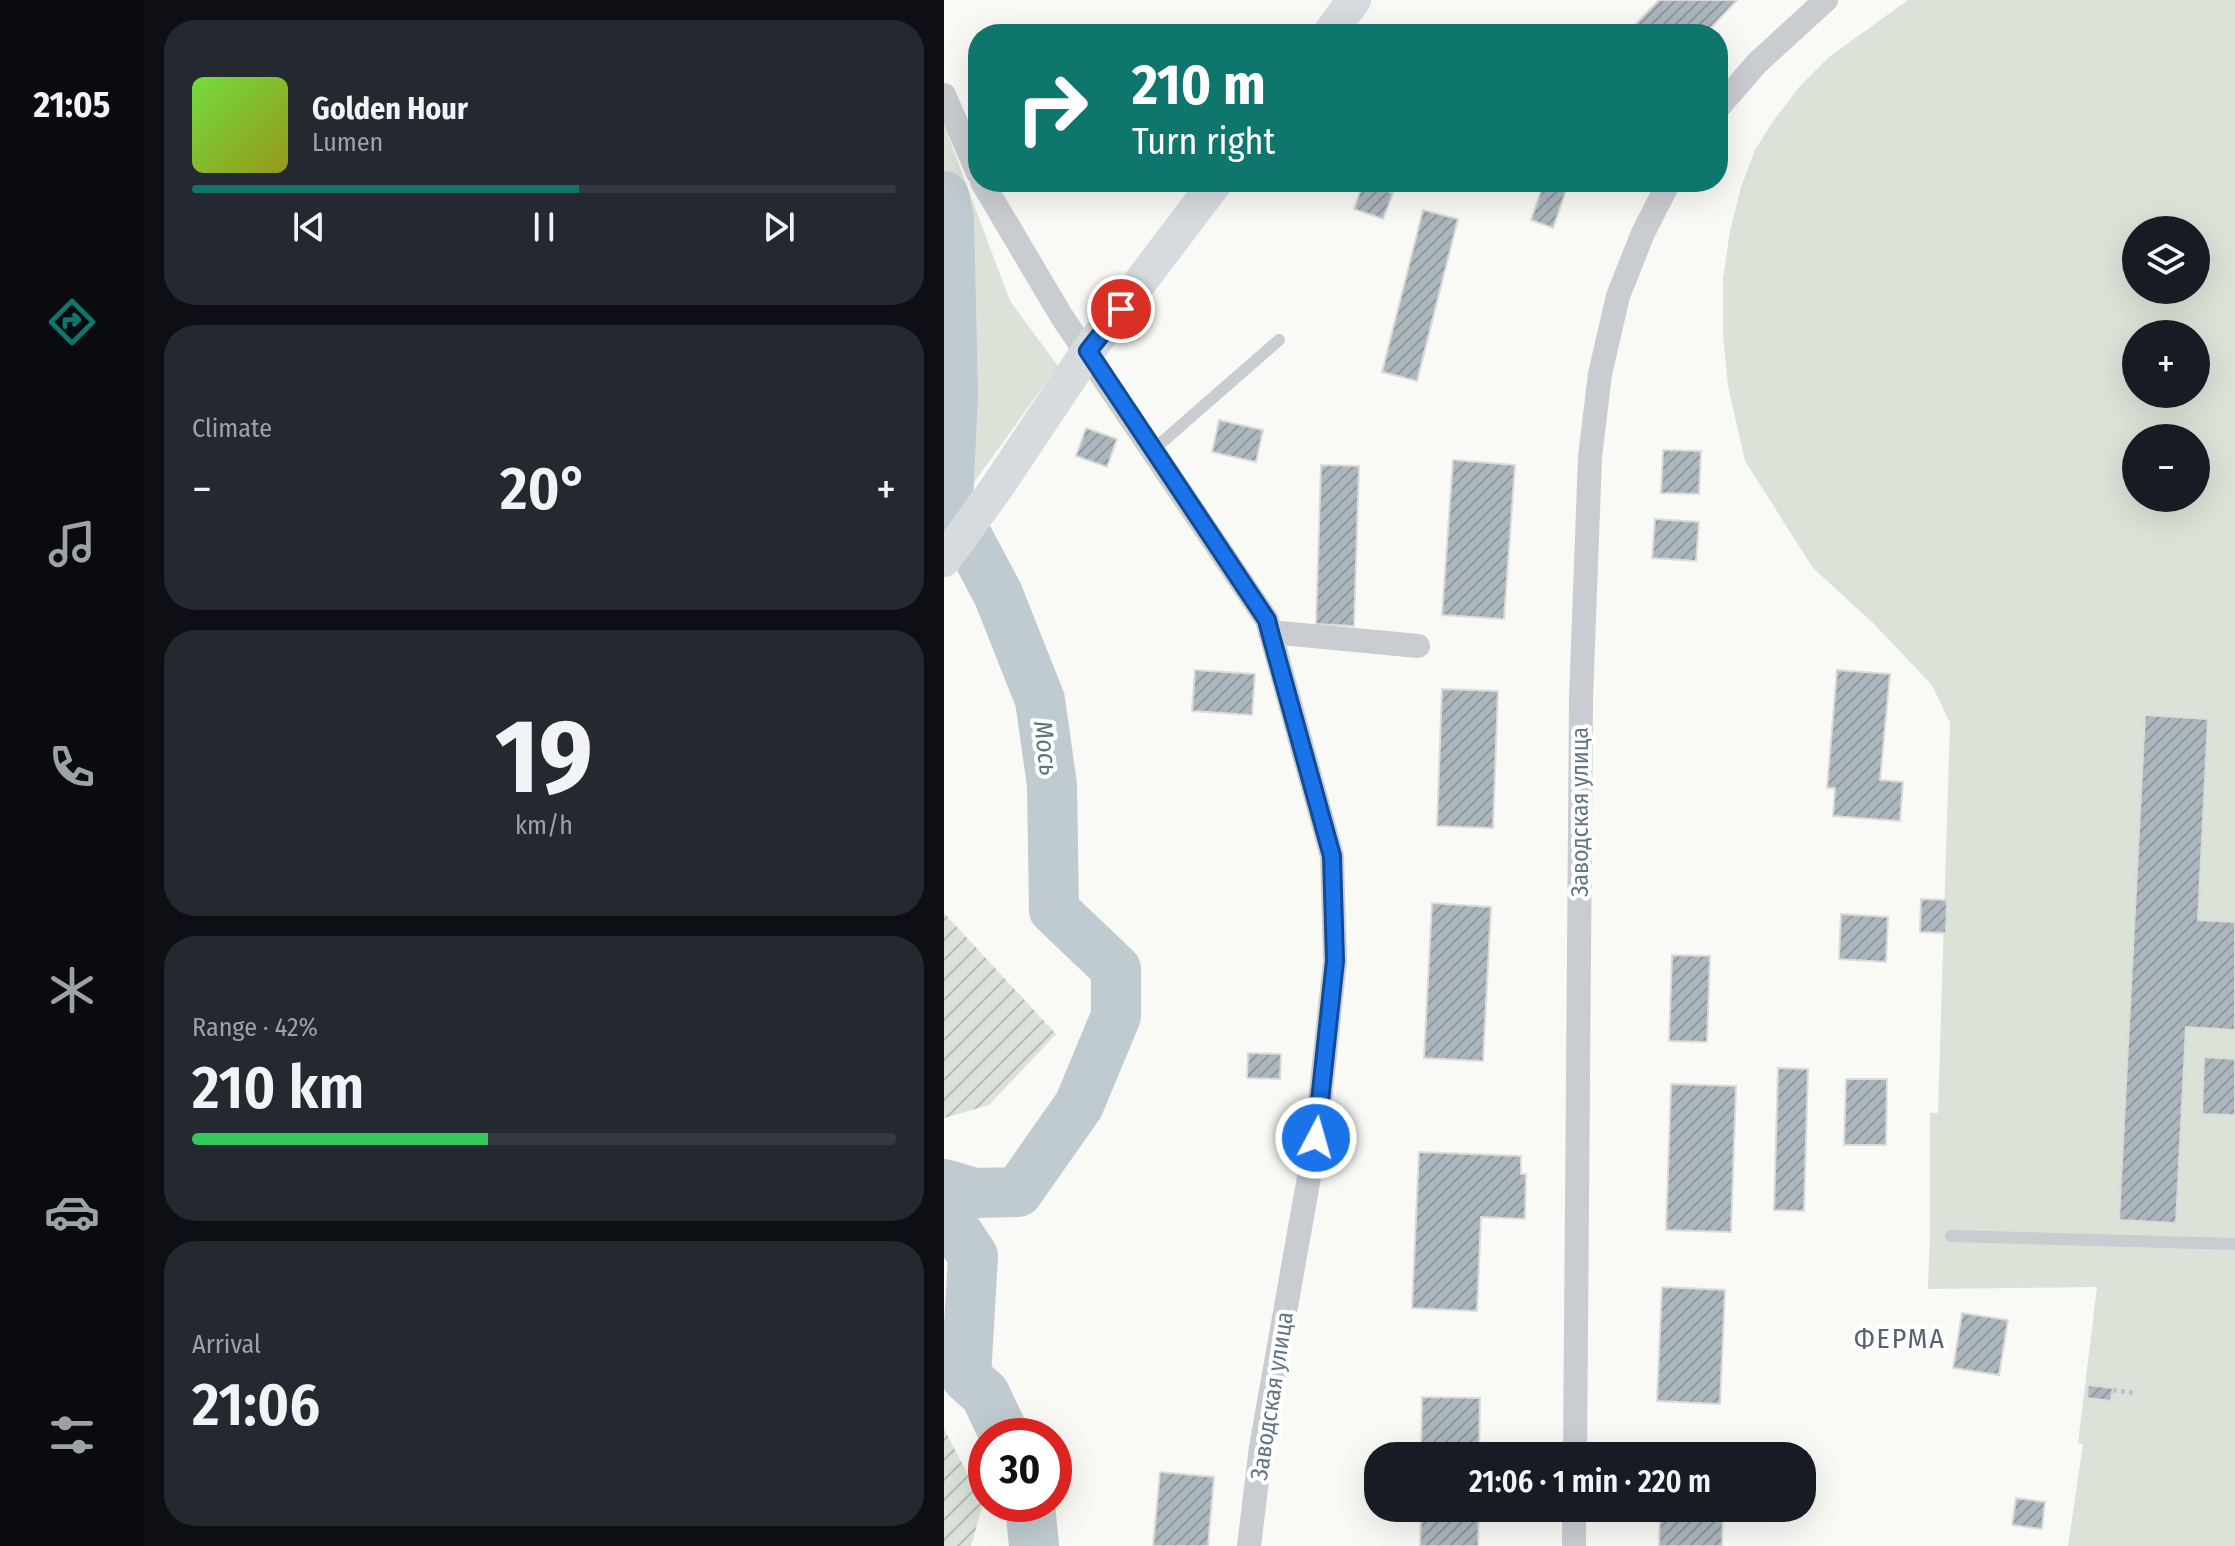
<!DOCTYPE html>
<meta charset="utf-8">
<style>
:root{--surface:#171b24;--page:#242831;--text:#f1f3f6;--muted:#9ea1a6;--line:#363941;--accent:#0f766e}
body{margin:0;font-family:"Fira Sans Condensed",sans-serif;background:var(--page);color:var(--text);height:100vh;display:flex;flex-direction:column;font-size:30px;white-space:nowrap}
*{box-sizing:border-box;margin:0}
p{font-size:26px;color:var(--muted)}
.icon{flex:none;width:44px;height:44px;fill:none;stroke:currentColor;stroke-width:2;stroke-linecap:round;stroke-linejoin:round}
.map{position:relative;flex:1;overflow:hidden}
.sheet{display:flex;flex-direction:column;gap:20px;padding:20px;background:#0d0f14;width:800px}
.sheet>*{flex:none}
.guide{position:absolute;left:24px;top:24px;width:760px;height:168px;border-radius:32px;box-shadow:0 8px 32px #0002;background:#0f766e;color:#fff;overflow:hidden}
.controls{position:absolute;left:1178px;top:216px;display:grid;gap:16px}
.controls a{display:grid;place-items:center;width:88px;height:88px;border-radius:50%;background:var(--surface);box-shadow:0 8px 32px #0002;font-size:40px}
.speed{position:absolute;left:24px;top:1418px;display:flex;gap:16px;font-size:40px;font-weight:700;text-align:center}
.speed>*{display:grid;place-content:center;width:104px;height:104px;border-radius:50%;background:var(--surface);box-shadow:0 8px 32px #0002;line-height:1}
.speed .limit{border:12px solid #d22;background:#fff;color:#111}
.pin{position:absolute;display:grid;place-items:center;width:68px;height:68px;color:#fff;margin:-34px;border:4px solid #fff;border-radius:50%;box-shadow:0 2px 8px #0007}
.me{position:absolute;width:88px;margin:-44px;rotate:6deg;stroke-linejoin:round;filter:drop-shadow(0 0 6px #0008)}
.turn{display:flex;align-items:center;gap:28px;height:168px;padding:0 32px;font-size:36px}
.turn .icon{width:104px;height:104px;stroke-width:2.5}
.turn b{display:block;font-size:56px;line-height:68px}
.big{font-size:60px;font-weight:600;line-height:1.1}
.sheet .card{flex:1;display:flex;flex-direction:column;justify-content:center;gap:12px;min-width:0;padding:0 28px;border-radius:32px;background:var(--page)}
.sheet .dial{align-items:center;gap:0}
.dial b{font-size:104px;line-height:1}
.song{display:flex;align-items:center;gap:24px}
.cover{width:96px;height:96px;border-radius:12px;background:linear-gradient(135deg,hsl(100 70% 55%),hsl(60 70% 35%))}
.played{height:8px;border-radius:4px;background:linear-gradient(90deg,var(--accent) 55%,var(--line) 55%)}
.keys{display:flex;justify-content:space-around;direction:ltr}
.heat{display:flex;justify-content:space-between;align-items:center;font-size:44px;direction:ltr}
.charge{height:12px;border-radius:6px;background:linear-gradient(90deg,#34c759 42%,var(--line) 0)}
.trip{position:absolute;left:420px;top:1442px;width:452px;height:80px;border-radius:32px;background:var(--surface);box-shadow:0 8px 32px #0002;font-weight:600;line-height:80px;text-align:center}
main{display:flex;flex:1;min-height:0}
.menu{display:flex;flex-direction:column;width:144px;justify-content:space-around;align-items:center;background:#090b0e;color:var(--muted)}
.menu .icon{width:56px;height:56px}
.menu .selected{color:var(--accent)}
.menu b{font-size:36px;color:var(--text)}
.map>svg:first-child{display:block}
.grass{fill:#dbe2d7;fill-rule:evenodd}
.garden{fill:url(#garden-furrows)}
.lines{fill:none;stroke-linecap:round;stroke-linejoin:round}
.river{stroke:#bfcbd0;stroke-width:50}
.building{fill:url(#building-hatch);stroke:#dbdbd9;stroke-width:2}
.path{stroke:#c0c3c5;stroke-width:5;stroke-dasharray:4 4;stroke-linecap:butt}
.lane{stroke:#c9cdd1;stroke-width:12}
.street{stroke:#c9cdd1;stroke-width:24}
.secondary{stroke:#d6dbdf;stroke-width:34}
.route-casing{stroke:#114b97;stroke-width:20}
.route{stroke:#1a73e8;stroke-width:14}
.labels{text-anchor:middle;stroke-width:8;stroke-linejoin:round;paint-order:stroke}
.street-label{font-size:24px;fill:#617585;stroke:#fff}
.water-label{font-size:26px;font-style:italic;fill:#5c767e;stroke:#fff}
.quarter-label{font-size:28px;letter-spacing:2px;fill:#54636f;stroke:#fff}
</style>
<main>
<nav class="menu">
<b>21:05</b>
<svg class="icon selected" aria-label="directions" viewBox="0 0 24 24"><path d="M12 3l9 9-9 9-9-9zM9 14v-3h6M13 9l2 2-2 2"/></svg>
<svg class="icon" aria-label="music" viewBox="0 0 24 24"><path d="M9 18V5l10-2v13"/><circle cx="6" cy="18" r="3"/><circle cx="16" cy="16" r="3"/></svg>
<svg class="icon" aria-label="phone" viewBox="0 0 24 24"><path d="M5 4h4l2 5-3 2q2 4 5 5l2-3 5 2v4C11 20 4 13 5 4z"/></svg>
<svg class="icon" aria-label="climate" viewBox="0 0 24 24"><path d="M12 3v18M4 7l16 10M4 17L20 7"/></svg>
<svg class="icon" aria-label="car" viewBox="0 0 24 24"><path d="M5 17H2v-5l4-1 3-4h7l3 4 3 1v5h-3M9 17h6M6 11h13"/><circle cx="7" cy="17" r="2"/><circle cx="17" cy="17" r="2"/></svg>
<svg class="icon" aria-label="filters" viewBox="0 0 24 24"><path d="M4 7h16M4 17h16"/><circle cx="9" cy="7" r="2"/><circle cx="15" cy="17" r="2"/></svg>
</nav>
<section class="sheet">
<div class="card">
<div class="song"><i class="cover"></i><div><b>Golden Hour</b><p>Lumen</p></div></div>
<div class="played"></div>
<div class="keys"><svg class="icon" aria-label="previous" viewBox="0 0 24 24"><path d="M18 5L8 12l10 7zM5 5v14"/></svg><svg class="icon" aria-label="pause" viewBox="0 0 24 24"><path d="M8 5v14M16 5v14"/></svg><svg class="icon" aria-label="next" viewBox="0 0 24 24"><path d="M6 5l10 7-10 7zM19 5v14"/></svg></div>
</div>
<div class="card"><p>Climate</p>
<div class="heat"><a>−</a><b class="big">20°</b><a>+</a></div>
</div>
<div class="card dial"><b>19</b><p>km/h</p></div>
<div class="card"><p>Range · 42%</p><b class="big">210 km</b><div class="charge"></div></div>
<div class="card"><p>Arrival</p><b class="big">21:06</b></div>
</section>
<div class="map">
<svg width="1291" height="1546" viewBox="0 0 1291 1546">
<defs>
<pattern id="garden-furrows" width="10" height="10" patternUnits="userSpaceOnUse" patternTransform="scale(2)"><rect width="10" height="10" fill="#dbe2d7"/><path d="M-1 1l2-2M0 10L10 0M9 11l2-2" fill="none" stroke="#b5bcb4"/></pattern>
<pattern id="building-hatch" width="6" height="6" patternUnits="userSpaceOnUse" patternTransform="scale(2)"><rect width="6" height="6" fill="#acb6bd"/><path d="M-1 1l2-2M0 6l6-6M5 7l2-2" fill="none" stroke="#8f999f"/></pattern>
</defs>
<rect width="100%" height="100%" fill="#f9f9f6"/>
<g class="grass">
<path d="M964 0H1291V1546H1124L1139 1444 1134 1443 1153 1287 984 1289 986 1235V1113H994L1006 723 988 685 929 623 869 568 801 461 784 386 779 335V278L786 231 797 187 811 150 830 120 856 86 885 57ZM1192 230H1252V290H1192ZM1192 334H1252V394H1192ZM1192 438H1252V498H1192Z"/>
<polygon points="0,125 66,301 114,366 0,524"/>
</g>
<g class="garden">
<polygon points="0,913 112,1034 45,1105 0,1118"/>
<polygon points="0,1429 39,1503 27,1546 0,1546"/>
</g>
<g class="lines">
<g class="river">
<polyline points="0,196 5,219 9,394 4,500 54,594 96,700 108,785 110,910 172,969 172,1016 135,1105 74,1192 31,1193 0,1184"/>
<polyline points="0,1212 29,1256 22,1377 41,1394 61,1436"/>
<polyline points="86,1504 90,1546"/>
</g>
</g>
<g class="building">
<polygon points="715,0 793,0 761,34 682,34"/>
<polygon points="600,182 625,182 609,228 587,220"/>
<polygon points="419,183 449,193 439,219 410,209"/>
<polygon points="479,210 514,219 473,381 438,372"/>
<polygon points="275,420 319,430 312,462 268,452"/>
<polygon points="142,428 173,439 163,467 132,456"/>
<polygon points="719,450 757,451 755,494 717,493"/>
<polygon points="509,460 571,465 560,619 498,615"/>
<polygon points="377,465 415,466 410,626 372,624"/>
<polygon points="711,519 755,522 752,561 708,558"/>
<polygon points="251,670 311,674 308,715 248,711"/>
<polygon points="893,670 946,674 936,780 959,782 956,821 889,816 891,788 883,788"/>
<polygon points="498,689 554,691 549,828 493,826"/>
<polygon points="1201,715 1264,719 1254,920 1291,922 1291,1030 1242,1027 1232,1223 1175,1220"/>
<polygon points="977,899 1003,900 1002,933 976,932"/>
<polygon points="488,903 547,907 539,1061 480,1058"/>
<polygon points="897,914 944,917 942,962 895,959"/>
<polygon points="728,955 766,956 763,1042 725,1041"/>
<polygon points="304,1053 337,1054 336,1079 303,1078"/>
<polygon points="1260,1057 1291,1059 1291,1115 1258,1114"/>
<polygon points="834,1068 864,1069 860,1211 830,1210"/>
<polygon points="902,1079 943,1079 942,1145 900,1145"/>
<polygon points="727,1084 792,1086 787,1232 722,1230"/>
<polygon points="475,1152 577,1156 577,1174 582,1174 581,1219 537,1217 533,1311 468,1308"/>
<polygon points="718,1287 781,1290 776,1404 713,1401"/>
<polygon points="1018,1313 1064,1320 1055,1375 1009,1368"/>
<polygon points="1144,1385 1169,1388 1167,1401 1143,1398"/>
<polygon points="478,1397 536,1398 535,1456 477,1456"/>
<polygon points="216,1472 270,1477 264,1546 209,1546"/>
<polygon points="1072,1498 1101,1502 1098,1529 1068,1525"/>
<polygon points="477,1508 535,1508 534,1546 476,1546"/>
<polygon points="716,1508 779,1508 778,1546 715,1546"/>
</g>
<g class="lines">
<polyline class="path" points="1169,1390 1189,1393"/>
<g class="lane">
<polyline points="209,450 335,340"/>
<polyline points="1007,1236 1291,1244"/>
</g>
<g class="street">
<polyline points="0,95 34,173"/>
<polyline points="774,108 813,63 882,0"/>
<polyline points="38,182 118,317 323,620 388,856 391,961 372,1138 317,1447 305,1546"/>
<polyline points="326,632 474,646"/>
<polyline points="631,1456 637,699 646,457 656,374 674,296 699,233 725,182"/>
<polyline points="630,1546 630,1508"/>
</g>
<g class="secondary">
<polyline points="385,34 410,0"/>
<polyline points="0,560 51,490 144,351 272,182"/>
</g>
</g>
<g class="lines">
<g class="route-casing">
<polyline id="route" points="177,309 144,351 323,620 326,632 388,856 391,961 372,1138"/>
</g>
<use href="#route" class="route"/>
</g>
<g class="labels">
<g class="street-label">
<text transform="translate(636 812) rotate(-90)" y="8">Заводская улица</text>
<text transform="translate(328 1396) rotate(-81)" y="8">Заводская улица</text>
</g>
<g class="water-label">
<text transform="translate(102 748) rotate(83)" y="9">Мось</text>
</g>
<g class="quarter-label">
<text x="956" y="1348">ФЕРМА</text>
</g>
</g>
</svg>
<div class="controls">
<a><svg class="icon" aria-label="layers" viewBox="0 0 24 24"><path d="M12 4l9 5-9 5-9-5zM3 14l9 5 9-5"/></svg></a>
<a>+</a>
<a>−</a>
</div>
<div class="speed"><div class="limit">30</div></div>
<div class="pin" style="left:177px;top:309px;background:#d93025"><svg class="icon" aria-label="arrive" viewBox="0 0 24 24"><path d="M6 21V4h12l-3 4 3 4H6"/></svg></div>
<svg class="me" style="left:372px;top:1138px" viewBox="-20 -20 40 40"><circle r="17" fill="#1a73e8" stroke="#fff" stroke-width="3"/><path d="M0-11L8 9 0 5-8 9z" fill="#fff"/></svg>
<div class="trip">21:06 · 1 min · 220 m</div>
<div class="guide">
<div class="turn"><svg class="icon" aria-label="right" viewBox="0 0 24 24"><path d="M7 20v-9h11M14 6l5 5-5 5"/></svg><div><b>210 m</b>Turn right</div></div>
</div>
</div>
</main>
